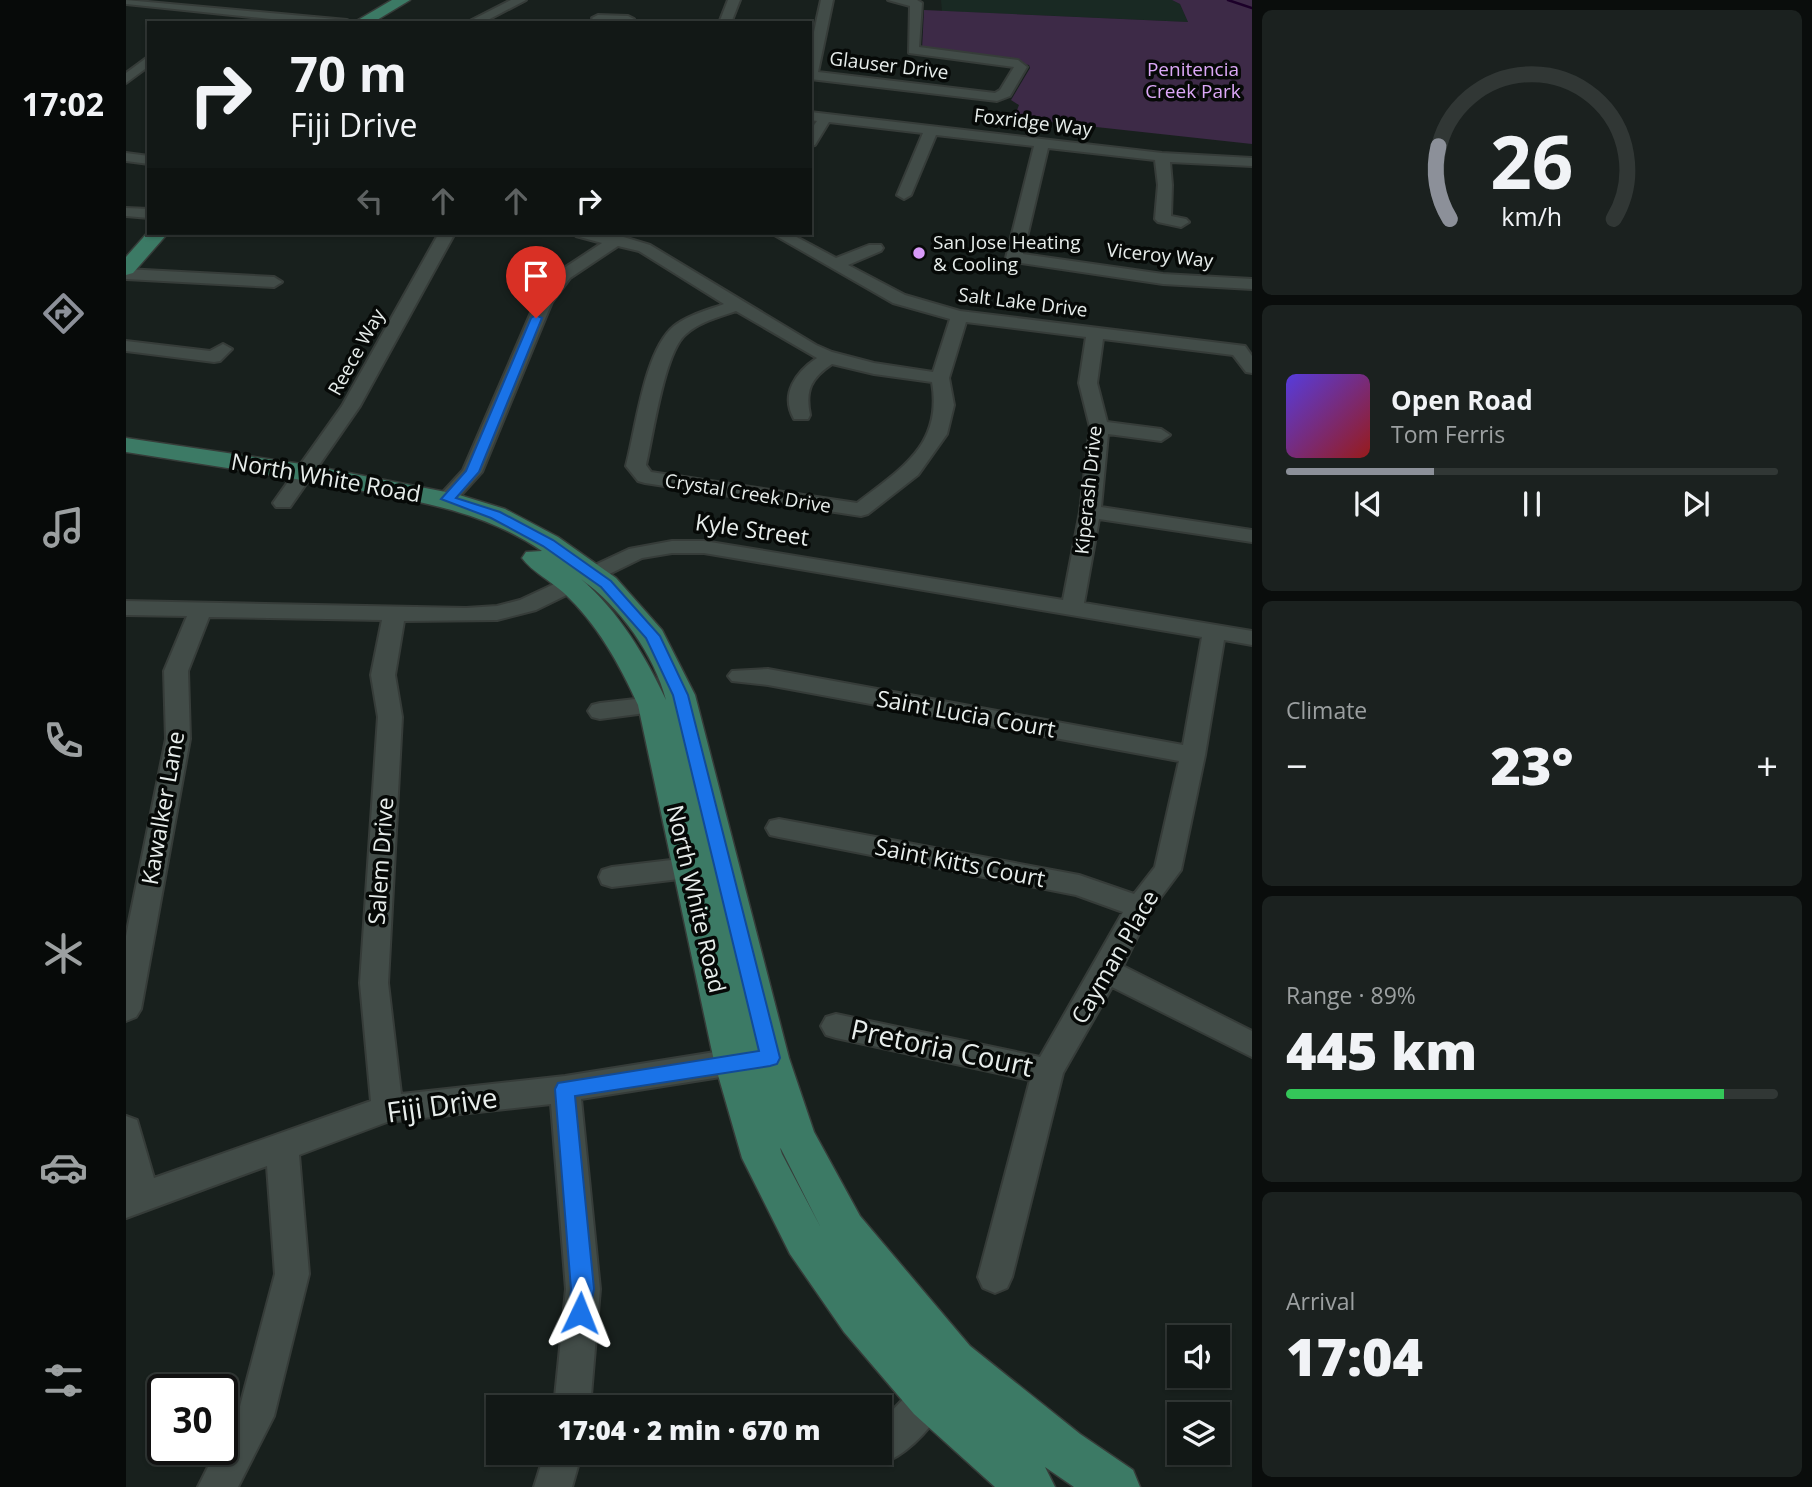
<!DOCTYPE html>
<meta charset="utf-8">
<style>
:root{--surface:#121816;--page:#1b211f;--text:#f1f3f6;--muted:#9ca0a1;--line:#313735;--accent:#8c9099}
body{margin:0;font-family:"Open Sans",sans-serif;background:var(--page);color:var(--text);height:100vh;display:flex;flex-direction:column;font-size:26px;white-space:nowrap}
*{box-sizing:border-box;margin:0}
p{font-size:23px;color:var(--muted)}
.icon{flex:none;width:38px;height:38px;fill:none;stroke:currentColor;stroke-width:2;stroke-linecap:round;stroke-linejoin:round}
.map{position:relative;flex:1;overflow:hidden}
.drawer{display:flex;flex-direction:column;gap:10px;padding:10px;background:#0a0d0c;width:560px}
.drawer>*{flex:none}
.guide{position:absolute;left:21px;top:21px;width:665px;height:214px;border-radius:0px;box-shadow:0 2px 5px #0004,0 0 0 2px var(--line);background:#121816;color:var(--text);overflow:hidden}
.tools{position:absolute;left:1041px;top:1325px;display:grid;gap:14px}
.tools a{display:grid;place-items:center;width:63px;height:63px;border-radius:0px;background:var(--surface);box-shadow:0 2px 5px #0004,0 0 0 2px var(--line);font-size:35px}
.speed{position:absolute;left:21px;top:1374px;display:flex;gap:14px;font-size:35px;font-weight:700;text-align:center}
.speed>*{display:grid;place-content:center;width:91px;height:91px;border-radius:50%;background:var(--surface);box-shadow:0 2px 5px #0004,0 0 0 2px var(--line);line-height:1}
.speed .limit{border:4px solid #111;border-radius:10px;background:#fff;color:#111}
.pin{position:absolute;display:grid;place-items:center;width:60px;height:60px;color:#fff;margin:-72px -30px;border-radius:50% 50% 50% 0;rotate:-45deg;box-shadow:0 0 7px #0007}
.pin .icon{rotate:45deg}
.me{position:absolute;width:77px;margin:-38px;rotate:2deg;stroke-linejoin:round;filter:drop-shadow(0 0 5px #0008)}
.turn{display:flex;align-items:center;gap:24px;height:147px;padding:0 28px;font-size:32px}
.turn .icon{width:91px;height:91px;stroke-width:2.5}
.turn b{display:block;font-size:49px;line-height:60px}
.lanes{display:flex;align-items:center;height:66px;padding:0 28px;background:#0003;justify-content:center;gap:35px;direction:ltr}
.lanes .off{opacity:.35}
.big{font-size:52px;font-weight:800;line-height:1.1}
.drawer .tile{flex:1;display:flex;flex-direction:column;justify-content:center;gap:10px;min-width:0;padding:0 24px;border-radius:10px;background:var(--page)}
.drawer .dial{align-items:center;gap:0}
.dial svg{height:182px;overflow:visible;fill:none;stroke:var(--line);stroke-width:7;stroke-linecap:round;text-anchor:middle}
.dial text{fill:var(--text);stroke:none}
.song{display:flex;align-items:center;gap:21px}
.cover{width:84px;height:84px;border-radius:10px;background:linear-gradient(135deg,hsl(250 70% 55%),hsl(0 70% 35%))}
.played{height:7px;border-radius:4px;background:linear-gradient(90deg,var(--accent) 30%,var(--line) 30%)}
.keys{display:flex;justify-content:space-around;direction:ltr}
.heat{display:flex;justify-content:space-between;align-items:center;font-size:38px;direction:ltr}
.charge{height:10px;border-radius:5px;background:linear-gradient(90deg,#34c759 89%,var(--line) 0)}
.trip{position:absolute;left:360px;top:1395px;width:406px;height:70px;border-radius:0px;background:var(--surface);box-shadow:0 2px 5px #0004,0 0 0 2px var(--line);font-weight:800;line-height:70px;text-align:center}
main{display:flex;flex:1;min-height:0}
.tabs{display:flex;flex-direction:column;width:126px;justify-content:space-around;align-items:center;background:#070a09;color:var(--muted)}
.tabs .icon{width:49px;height:49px}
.tabs .active{color:var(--accent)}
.tabs b{font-size:32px;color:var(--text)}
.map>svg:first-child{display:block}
.built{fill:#192923}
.green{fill:#3d2a47}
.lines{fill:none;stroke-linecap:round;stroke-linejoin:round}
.stream{stroke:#1c0029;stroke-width:2.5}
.minor-casing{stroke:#363c39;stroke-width:4}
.major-casing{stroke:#363c39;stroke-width:3}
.minor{fill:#424c48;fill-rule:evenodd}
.major{fill:#3c7a65;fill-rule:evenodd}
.route{fill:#1a73e8;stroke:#114b97;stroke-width:2}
.poi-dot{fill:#d89af8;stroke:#060907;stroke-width:2.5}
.labels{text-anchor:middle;stroke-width:7;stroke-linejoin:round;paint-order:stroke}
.far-street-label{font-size:19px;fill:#e7edeb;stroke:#060907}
.far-park-label{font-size:19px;fill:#dca8f7;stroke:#060907}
.far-poi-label{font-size:19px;fill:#e7edeb;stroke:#060907;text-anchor:start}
.street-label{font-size:23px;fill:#e7edeb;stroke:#060907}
.near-street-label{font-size:28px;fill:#e7edeb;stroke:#060907}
</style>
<main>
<nav class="tabs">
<b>17:02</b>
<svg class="icon active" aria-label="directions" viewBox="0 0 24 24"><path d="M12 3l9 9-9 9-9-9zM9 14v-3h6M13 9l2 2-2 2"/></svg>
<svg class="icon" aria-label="music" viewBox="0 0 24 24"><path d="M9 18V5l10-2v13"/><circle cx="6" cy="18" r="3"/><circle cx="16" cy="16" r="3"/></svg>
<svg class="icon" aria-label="phone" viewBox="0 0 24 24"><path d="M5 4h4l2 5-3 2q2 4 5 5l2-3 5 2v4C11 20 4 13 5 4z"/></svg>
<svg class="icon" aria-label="climate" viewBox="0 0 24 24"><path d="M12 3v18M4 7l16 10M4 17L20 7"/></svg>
<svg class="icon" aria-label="car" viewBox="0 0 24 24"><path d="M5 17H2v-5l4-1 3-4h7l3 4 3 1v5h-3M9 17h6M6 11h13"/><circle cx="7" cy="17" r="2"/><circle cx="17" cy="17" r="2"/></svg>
<svg class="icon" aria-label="filters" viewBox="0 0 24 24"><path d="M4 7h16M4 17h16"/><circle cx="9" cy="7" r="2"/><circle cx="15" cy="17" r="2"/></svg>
</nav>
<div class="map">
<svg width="1126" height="1487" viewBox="0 0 1126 1487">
<rect width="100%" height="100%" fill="#18201d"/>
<polygon class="built" points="815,0 1046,0 1054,4 1062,22 816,11"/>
<polygon class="green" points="1046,0 1126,0 1126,144 888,118 893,105 885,100 904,68 903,65 796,49 798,10 1062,22 1054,4"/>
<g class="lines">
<polyline class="stream" points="1102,0 1126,8"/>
<g class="minor-casing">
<g id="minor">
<polygon points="0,0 221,20 227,23 184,23 0,4"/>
<polygon points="385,0 400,0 356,23 340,23"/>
<polygon points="602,0 614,0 605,23 593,23"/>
<polygon points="695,0 707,0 692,72 869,93 874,90 888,67 783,53 784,6 762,0 791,0 796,3 793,47 892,60 901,67 884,96 871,101 684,79 684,50"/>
<polygon points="472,15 502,16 508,19 502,22 468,20 466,18"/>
<polygon points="23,56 23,66 0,83 0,73"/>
<polygon points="684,112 1036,153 1126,158 1126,166 1044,162 1046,185 1045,216 1060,219 1063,222 1055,227 1032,222 1029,219 1032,185 1029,160 922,148 897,254 1037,274 1126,279 1126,289 1037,284 882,261 880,258 908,146 810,135 785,195 778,199 771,195 797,133 703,122 689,145 684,146 684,131 691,121 684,120"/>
<polygon points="0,153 23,156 23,164 0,161"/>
<polygon points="0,208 23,209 23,218 0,216"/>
<polygon points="313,233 329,233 234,406 164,507 150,507 147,503 216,406"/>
<path d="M448 233 491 235 524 245 690 345 706 352 748 363 807 372 824 319 767 303 645 233H663L710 258 743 245H755L757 248 755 251 722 265 779 295 834 311 1119 346 1126 356V373L1120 372 1107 355 977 339 971 383 981 422 1035 429 1044 435 1035 441 982 434 975 507 1126 530V542L973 519 958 603 1126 631V645L1098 640 1079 755 1055 870 1023 913 997 966 1126 1031V1057L986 987 937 1073 886 1277 881 1288 869 1293 857 1288 852 1277 904 1080 710 1038 700 1035 695 1026 700 1017 710 1014 914 1057 997 912 950 895 653 837 644 835 640 828 644 821 653 819 953 875 1008 894 1029 867 1053 761 642 685 606 681 602 676 606 671 642 669 1057 745 1076 637 578 553H546L516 558 410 610 371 620 278 621 269 675 276 717 262 983 275 1094 439 1076 620 1047 631 1051 635 1060 631 1069 620 1073 455 1099 474 1289 464 1407H428L440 1289 425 1104 261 1122 173 1155 183 1274 148 1416 112 1487H72L91 1449H96V1440L113 1410 149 1274 141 1166 0 1218V1116L11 1120 28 1178 245 1101 234 983 252 717 245 675 256 620 83 617 62 671 64 739 15 1009 10 1017 0 1021V936L40 739 38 671 61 616 0 615V601L340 608 371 606 394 600 503 549 546 541H578L937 600 954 512 964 427 953 383 960 337 840 322 823 378 828 405 821 434 792 475 742 514 735 516 519 483 512 481 500 466C510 429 518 351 548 326 562 315 582 310 598 304L513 251 492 246 444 278 426 302 356 472 328 503H314L311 499 314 495 337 470 410 301 432 272 476 243 450 236ZM610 311 691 358C670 372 654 394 668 419H682L684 415C679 390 685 378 706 364L748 374 806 382C817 445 775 469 731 503L525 472 520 465C527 436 538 352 560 334 573 322 593 317 610 311Z"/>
<polygon points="0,269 148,277 156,282 148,287 0,279"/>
<polygon points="0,341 84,351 97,344 106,349 94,361 88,362 0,351"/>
<polygon points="527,697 535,699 539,705 535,711 474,719 466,717 462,711 466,705 474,703"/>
<polygon points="562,858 571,861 575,868 571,875 562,878 486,887 476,884 473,877 476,870 486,867"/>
<path d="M804 1380 817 1385 822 1398C812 1421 785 1451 762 1461L749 1455 748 1452H754V1423L791 1385Z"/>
<polygon points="419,1452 456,1452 446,1487 408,1487"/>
</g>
</g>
<g class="major-casing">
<g id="major">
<polygon points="266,0 284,0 246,23 227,23"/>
<polygon points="23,231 42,233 7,273 0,275 0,257"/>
<path d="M0 438 182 465 330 494 379 509 432 537 490 578 536 630 569 695 663 1058 688 1132 734 1216 844 1346 954 1434 1007 1470 1014 1487H948L919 1467 929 1487H869L788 1414 718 1332 664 1254 616 1158 588 1061 512 705C493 663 471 624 438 593 425 581 406 572 396 558L400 552 416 551C359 512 293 501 226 489 151 475 75 464 0 452ZM455 579C494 607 528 654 540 700 519 655 493 612 455 579ZM654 1148 655 1149 695 1228 656 1154Z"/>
</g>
</g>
<use href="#minor" class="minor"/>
<use href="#major" class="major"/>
</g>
<polygon class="route" points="410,315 416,318 353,472 330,498 374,512 427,540 485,581 534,636 562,695 654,1058 651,1064 644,1066 449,1096 468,1289 462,1320 454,1324 446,1320 443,1313 445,1289 429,1089 432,1083 633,1051 547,695 520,638 475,587 417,546 365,518 315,499 340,471 405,318"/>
<circle class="poi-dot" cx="793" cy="253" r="7"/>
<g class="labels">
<g class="far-street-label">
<text transform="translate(763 65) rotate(7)" y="7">Glauser Drive</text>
<text transform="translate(907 122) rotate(7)" y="7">Foxridge Way</text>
<text transform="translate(1034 255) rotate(6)" y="7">Viceroy Way</text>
<text transform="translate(897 302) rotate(7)" y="7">Salt Lake Drive</text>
<text transform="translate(230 352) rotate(-61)" y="7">Reece Way</text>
<text transform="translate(962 490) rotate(-84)" y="7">Kiperash Drive</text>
<text transform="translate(622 493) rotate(9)" y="7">Crystal Creek Drive</text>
</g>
<g class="far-park-label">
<text x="1067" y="76">Penitencia<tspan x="1067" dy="22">Creek Park</tspan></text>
</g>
<g class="far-poi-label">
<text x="807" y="249">San Jose Heating<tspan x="807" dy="22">&amp; Cooling</tspan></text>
</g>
<g class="street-label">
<text transform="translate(200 478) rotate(10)" y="8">North White Road</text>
<text transform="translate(626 530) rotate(8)" y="8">Kyle Street</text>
<text transform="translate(840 714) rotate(10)" y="8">Saint Lucia Court</text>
<text transform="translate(37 808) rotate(-80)" y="8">Kawalker Lane</text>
<text transform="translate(255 861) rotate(-86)" y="8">Salem Drive</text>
<text transform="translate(834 863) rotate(11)" y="8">Saint Kitts Court</text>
<text transform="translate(570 899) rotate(77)" y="8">North White Road</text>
<text transform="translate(989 957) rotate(-60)" y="8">Cayman Place</text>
</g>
<g class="near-street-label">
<text transform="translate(816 1048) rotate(12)" y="10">Pretoria Court</text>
<text transform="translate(316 1105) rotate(-8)" y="10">Fiji Drive</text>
</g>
</g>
</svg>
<div class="tools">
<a><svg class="icon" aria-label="sound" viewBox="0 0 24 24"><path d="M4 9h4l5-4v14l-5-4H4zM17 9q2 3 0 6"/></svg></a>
<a><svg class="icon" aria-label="layers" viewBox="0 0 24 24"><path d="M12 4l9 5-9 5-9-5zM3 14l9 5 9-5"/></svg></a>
</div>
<div class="speed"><div class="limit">30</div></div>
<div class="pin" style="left:410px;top:318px;background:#d93025"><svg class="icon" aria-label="arrive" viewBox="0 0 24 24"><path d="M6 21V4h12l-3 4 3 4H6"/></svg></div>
<svg class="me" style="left:454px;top:1313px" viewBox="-20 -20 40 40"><path d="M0-17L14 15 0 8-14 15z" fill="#1a73e8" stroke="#fff" stroke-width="4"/></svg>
<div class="trip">17:04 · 2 min · 670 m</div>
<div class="guide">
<div class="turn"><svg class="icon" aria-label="right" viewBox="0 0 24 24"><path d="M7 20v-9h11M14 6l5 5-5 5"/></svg><div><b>70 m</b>Fiji Drive</div></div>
<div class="lanes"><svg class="icon off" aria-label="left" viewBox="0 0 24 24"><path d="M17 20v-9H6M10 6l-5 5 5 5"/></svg><svg class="icon off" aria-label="ahead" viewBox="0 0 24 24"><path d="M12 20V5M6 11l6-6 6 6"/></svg><svg class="icon off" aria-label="ahead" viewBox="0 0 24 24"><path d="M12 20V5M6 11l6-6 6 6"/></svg><svg class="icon" aria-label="right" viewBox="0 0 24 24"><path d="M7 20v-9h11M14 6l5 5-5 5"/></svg></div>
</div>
</div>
<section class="drawer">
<div class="tile dial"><svg viewBox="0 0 100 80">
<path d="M14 69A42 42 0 1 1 86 69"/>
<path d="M14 69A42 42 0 0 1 9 37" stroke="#8c9099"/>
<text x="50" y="56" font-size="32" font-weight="700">26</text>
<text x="50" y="72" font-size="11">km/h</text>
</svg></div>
<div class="tile">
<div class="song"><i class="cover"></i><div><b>Open Road</b><p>Tom Ferris</p></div></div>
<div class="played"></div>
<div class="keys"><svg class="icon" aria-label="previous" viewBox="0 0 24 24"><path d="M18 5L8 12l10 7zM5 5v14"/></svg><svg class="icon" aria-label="pause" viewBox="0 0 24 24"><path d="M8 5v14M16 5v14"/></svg><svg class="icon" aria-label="next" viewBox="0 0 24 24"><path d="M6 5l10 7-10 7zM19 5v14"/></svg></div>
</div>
<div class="tile"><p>Climate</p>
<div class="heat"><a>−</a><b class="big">23°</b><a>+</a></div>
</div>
<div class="tile"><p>Range · 89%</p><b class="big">445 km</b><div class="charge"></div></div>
<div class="tile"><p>Arrival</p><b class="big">17:04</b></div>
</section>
</main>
